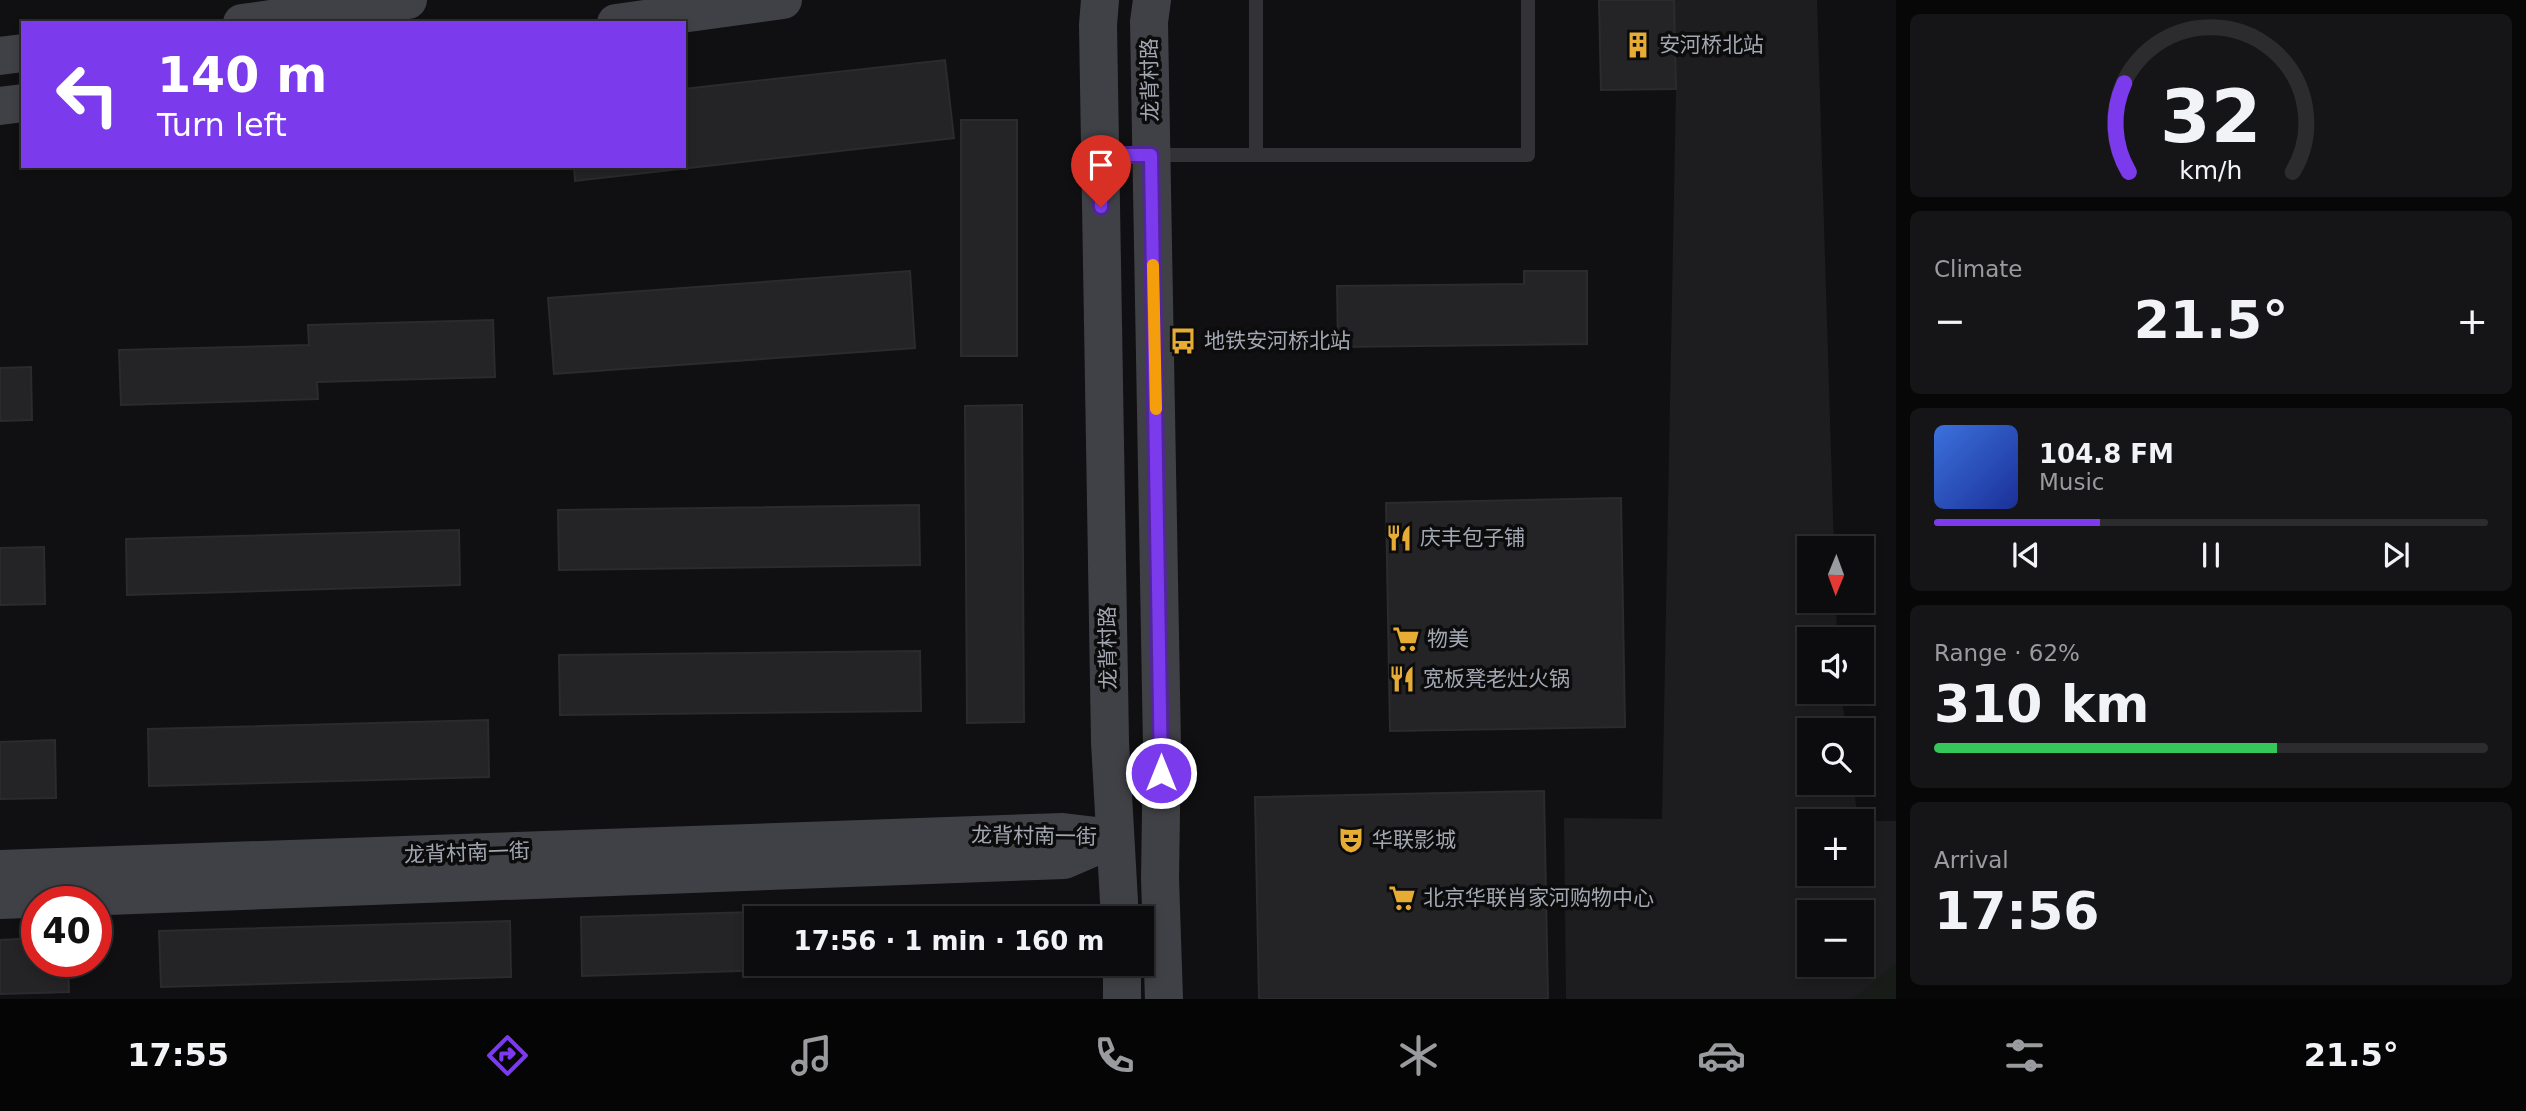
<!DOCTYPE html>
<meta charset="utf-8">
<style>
:root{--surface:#0c0c0e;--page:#151517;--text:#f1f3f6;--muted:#9a9b9e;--line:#2c2c2e;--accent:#7c3aed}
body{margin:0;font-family:"DejaVu Sans","Noto Sans SC",sans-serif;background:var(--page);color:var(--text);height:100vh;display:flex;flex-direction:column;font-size:26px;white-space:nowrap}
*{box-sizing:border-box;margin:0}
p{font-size:23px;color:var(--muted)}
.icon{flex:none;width:38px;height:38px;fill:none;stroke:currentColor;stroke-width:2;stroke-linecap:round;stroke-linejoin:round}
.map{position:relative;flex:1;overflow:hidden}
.side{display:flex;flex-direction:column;gap:14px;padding:14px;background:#070708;width:630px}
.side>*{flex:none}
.top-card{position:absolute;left:21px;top:21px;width:665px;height:147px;border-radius:0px;box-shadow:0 4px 10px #0003,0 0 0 2px var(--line);background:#7c3aed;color:#fff;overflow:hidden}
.needle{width:46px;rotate:181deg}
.buttons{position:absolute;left:1797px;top:536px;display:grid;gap:14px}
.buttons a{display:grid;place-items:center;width:77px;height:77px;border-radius:0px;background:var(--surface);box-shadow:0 4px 10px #0003,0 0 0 2px var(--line);font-size:35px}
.speed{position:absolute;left:21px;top:886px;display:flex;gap:14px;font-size:35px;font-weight:700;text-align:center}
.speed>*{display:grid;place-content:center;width:91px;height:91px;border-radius:50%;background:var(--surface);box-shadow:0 4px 10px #0003,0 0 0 2px var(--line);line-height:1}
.speed .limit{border:10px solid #d22;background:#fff;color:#111}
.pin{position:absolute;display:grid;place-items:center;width:60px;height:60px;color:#fff;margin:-72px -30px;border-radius:50% 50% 50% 0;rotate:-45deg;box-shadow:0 0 7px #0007}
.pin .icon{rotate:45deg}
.me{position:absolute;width:77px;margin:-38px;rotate:0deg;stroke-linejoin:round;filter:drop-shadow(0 0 5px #0008)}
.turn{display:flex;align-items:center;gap:24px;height:147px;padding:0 21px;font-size:32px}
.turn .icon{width:91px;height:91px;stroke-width:2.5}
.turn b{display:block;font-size:49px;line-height:60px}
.big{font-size:52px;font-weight:800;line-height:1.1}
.side .tile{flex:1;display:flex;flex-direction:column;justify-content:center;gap:10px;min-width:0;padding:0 24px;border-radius:10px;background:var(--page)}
.side .dial{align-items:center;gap:0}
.dial svg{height:182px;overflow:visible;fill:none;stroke:var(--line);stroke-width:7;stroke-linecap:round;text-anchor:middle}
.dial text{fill:var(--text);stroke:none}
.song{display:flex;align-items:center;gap:21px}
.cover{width:84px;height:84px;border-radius:10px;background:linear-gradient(135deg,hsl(220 70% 55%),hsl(230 70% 35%))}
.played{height:7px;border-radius:4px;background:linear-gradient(90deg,var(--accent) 30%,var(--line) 30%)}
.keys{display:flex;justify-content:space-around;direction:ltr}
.heat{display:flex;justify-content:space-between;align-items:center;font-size:38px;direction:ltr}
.charge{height:10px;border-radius:5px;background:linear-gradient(90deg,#34c759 62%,var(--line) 0)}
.trip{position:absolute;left:744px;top:906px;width:410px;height:70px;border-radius:0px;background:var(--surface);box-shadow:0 4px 10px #0003,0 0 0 2px var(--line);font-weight:800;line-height:70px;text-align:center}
.menu{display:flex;height:112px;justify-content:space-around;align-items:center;background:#050506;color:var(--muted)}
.menu .icon{width:49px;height:49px}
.menu .on{color:var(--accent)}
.menu b{font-size:32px;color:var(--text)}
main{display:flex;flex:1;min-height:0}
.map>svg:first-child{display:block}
.built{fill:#1d1d1f;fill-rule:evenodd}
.green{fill:#171c18}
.building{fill:#242326;stroke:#2b2b2e;stroke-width:2}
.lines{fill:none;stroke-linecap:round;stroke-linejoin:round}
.lane{stroke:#323237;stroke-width:14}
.secondary{stroke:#404146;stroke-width:38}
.route-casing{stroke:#51269a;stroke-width:18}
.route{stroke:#7c3aed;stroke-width:12}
.slow{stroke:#f59e0b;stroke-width:12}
.labels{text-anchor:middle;stroke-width:7;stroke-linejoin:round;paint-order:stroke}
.poi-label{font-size:21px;fill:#a2a7b2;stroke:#0c0c0d;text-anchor:start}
.street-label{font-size:21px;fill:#a2a7b2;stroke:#0c0c0d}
</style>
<main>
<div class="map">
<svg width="1896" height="999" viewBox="0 0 1896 999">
<rect width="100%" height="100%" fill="#101012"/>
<path class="built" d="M1674 0H1817L1834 548H1810V600H1836L1837 639H1810V691H1841L1846 730H1810V782H1853L1858 821H1810V873H1862V821H1896V999H1566L1564 818 1662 819 1676 89ZM1810 912H1862V964H1810Z"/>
<polygon class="green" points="1896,963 1896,999 1853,999"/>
<g class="building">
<polygon points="1599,0 1674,0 1676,89 1601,90"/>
<polygon points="945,60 954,138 575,181 574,166 684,166 684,89"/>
<rect x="961" y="120" width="56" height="236"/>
<polygon points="910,271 915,348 554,374 548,298"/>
<polygon points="1524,271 1587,271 1587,344 1338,347 1337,286 1524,284"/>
<polygon points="493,320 495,377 317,382 318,399 121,405 119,350 309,345 308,325"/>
<polygon points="31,367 32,420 0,421 0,368"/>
<polygon points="1022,405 1024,722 967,723 965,406"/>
<polygon points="1621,498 1625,727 1390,731 1386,503"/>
<polygon points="919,505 920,565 559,570 558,510"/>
<polygon points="459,530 460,585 127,595 126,539"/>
<polygon points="44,547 45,604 0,605 0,548"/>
<polygon points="920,651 921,711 560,715 559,655"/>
<polygon points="488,720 489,777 149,786 148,729"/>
<polygon points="55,740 56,798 0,799 0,742"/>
<polygon points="1544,791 1548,999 1259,999 1255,797"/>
<polygon points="963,906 964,919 756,919 756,964 956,964 582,976 581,917"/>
<polygon points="510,921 511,977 161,987 159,931"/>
<polygon points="37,938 37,961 68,961 69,992 0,994 0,940"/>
</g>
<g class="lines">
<g class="lane">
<polyline points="1256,0 1256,155"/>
<polyline points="1102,155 1528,155 1528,0"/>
</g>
<g class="secondary">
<polyline points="1100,0 1098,25 1110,742 1120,919"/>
<polyline points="1152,0 1149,22 1162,747 1160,878 1164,999"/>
<polyline points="242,23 408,0"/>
<polyline points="616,23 783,0"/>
<polyline points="0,56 23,53"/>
<polyline points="0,106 23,103"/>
<polyline points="0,869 1063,832 1113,838"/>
<polyline points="0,900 1064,860 1115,838"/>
<polyline points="1122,964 1122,999"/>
</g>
</g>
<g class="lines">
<g class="route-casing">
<polyline id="route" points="1101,207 1101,155 1151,155 1161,773"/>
</g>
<use href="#route" class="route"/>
<polyline class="slow" points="1153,265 1156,409"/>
</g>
<defs>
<g id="building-bare" transform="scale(2.1)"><path d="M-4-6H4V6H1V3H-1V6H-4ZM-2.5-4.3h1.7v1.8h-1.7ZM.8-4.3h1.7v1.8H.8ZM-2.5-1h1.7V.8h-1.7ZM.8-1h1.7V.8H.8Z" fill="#e6ac34" stroke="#0c0c0d" stroke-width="2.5" paint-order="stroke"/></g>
<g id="bus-bare" transform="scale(2.1)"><path d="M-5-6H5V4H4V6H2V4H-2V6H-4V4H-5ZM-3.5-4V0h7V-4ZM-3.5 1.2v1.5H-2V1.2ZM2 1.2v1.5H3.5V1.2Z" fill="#e6ac34" stroke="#0c0c0d" stroke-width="2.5" paint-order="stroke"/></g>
<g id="restaurant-bare" transform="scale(2.1)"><path d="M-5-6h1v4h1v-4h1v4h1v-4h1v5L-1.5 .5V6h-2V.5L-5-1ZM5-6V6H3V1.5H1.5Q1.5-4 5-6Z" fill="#e6ac34" stroke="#0c0c0d" stroke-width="2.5" paint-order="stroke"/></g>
<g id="supermarket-bare" transform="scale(2.1)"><path d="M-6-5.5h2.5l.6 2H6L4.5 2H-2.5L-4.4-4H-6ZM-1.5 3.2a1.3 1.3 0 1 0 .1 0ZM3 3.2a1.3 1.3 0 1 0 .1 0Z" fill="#e6ac34" stroke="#0c0c0d" stroke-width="2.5" paint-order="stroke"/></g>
<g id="theatre-bare" transform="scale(2.1)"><path d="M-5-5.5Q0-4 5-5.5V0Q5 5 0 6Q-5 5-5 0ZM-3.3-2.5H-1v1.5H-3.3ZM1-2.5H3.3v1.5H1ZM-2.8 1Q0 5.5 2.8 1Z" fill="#e6ac34" stroke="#0c0c0d" stroke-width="2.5" paint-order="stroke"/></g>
</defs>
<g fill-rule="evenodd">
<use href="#building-bare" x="1638" y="45"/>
<use href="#bus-bare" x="1183" y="341"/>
<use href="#restaurant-bare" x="1399" y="538"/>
<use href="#supermarket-bare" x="1406" y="639"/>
<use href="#restaurant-bare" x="1402" y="679"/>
<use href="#theatre-bare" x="1351" y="840"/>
<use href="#supermarket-bare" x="1402" y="898"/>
</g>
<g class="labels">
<g class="poi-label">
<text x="1659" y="52">安河桥北站</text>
<text x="1204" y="348">地铁安河桥北站</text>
<text x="1420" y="545">庆丰包子铺</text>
<text x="1427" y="646">物美</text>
<text x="1423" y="686">宽板凳老灶火锅</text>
<text x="1372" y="847">华联影城</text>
<text x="1423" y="905">北京华联肖家河购物中心</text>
</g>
<g class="street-label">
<text transform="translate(1150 80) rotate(-91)" y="7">龙背村路</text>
<text transform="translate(1108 648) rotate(-91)" y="7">龙背村路</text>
<text transform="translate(1034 836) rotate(1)" y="7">龙背村南一街</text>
<text transform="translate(467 853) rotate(-2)" y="7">龙背村南一街</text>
</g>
</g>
</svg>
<div class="buttons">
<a><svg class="needle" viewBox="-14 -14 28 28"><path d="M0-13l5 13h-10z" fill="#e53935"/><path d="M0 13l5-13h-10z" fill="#9a9b9e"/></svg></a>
<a><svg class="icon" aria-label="sound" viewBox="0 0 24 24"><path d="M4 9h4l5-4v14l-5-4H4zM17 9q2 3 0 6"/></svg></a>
<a><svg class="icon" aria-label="search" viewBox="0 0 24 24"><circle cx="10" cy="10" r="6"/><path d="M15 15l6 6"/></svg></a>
<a>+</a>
<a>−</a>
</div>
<div class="speed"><div class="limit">40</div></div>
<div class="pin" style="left:1101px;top:207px;background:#d93025"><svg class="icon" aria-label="arrive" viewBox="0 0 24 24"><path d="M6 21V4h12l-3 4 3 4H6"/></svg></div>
<svg class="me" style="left:1161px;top:773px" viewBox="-20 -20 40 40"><circle r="17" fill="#7c3aed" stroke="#fff" stroke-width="3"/><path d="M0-11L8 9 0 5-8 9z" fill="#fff"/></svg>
<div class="trip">17:56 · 1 min · 160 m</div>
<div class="top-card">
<div class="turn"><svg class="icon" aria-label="left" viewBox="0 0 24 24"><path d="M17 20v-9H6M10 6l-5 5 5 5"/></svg><div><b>140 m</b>Turn left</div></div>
</div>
</div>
<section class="side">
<div class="tile dial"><svg viewBox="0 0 100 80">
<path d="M14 69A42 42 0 1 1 86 69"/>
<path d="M14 69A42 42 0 0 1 12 30" stroke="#7c3aed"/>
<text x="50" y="56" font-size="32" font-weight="700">32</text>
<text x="50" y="72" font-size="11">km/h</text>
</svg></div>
<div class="tile"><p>Climate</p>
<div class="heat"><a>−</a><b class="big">21.5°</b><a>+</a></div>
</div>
<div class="tile">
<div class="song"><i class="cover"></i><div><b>104.8 FM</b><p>Music</p></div></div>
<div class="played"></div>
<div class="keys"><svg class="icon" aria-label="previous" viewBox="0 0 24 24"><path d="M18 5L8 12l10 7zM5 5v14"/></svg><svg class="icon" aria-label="pause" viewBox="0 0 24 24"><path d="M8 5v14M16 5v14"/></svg><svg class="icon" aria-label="next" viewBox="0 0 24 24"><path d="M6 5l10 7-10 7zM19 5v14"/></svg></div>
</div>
<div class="tile"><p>Range · 62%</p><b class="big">310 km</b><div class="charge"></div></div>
<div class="tile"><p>Arrival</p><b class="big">17:56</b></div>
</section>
</main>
<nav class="menu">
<b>17:55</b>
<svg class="icon on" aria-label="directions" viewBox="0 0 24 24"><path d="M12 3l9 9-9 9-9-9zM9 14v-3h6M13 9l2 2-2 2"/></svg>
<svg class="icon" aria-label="music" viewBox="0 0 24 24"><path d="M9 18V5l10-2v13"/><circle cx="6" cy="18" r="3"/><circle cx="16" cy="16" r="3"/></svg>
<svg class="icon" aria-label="phone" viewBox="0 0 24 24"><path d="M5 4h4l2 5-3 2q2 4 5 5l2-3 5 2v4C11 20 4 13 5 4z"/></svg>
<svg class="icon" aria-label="climate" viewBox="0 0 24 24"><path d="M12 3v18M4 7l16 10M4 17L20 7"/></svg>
<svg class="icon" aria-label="car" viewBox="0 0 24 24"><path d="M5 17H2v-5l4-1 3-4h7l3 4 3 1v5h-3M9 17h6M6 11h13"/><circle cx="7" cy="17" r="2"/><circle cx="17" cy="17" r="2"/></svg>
<svg class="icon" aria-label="filters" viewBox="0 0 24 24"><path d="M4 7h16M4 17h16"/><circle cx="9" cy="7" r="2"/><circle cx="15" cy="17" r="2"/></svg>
<b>21.5°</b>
</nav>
